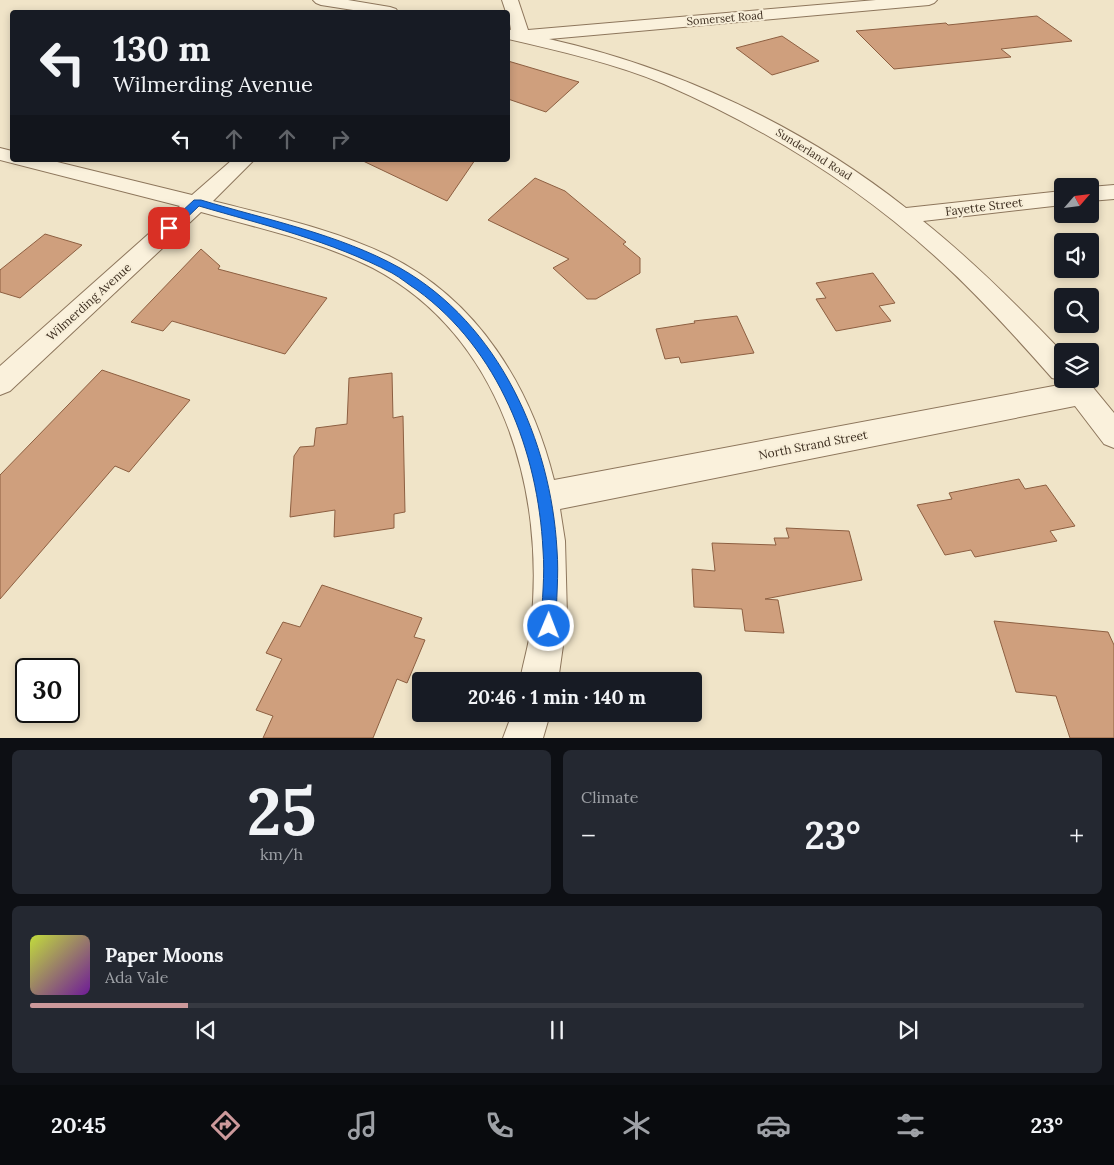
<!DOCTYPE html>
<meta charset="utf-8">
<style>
:root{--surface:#171b24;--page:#242831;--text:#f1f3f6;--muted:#9ea1a6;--line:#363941;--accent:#cc999b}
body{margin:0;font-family:Lora,serif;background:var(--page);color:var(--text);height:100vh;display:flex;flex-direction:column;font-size:19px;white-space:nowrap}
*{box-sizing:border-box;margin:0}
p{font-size:16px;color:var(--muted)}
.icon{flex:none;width:28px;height:28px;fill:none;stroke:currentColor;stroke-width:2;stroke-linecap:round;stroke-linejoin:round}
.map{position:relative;height:738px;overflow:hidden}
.panel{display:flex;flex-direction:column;gap:12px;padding:12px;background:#0d0f14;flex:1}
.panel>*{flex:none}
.guide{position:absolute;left:10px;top:10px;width:500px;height:152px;border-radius:5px;box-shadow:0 2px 8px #0003;background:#171b24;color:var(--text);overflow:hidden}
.needle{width:32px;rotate:62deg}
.controls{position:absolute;left:1054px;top:178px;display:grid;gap:10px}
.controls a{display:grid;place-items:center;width:45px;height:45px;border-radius:5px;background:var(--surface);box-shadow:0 2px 8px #0003;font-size:25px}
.speed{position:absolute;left:15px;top:658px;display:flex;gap:10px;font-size:25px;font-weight:700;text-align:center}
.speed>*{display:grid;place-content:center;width:65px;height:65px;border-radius:50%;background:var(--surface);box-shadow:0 2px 8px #0003;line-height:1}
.speed .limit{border:2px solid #111;border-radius:8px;background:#fff;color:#111}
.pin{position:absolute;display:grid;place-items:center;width:42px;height:42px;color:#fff;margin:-21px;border-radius:10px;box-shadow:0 2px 8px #0006}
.me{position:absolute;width:55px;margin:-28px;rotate:1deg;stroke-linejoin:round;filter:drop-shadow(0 0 4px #0008)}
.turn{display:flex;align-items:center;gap:18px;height:105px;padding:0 20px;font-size:22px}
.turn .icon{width:65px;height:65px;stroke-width:2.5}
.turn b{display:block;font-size:35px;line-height:42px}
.lanes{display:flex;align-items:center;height:48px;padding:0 20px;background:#0003;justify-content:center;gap:25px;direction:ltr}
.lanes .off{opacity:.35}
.big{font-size:38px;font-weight:700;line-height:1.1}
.panel .widget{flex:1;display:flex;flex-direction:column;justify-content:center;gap:8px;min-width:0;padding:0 18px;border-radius:8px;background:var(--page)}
.panel .dial{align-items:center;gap:0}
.dial b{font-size:65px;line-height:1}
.song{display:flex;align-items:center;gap:15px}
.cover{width:60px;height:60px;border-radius:8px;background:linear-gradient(135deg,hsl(70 70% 55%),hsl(280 70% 35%))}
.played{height:5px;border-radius:2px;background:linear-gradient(90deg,var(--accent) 15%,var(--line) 15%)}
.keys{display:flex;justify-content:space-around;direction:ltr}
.heat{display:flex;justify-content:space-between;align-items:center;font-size:28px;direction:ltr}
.panel .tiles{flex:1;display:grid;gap:12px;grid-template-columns:1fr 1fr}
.widget:last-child{grid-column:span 2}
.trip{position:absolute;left:412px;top:672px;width:290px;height:50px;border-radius:5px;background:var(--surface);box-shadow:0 2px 8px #0003;font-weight:700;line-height:50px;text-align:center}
.dock{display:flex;height:80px;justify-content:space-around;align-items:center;background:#090b0e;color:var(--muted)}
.dock .icon{width:35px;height:35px}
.dock .active{color:var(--accent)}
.dock b{font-size:22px;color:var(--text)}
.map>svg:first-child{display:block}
.building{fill:#cf9f7d;stroke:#8d5f41}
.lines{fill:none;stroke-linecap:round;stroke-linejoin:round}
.minor-casing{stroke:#8d765c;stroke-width:2}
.minor{fill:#faf1dc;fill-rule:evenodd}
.route{fill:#1a73e8;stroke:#114b97}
.labels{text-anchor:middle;stroke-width:4;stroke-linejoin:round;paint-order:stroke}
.far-street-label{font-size:11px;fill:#3d2e20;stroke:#f7eed8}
.street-label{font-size:12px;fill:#3d2e20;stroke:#f7eed8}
</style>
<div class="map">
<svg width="1114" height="738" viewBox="0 0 1114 738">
<rect width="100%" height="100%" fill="#f0e4c8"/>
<g class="building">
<polygon points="1037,16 1072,41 1001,49 1011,57 894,69 856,31 946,23 948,25"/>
<polygon points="782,36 819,61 772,75 736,48"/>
<polygon points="508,61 579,82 546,112 508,99"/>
<polygon points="361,160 475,160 447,201"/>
<polygon points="535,178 565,191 626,242 623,244 640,258 640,273 596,299 587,299 553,268 569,259 488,220"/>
<polygon points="45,234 82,245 20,298 0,292 0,270"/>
<polygon points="201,249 220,266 218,269 327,298 285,354 172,321 163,331 131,322"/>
<polygon points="873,273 895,303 879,306 891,321 836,331 816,299 826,298 816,283"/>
<polygon points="737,316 754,353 681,363 679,357 665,359 656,329 695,323 694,321"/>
<polygon points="102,370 190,400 129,472 115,466 0,599 0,475"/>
<polygon points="392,373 393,418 403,416 405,512 394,514 394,528 334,537 335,510 290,517 294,456 300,447 314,446 316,428 347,424 349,378"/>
<polygon points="1019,479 1025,489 1046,485 1075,526 1050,531 1057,541 975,557 971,550 945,555 917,505 952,499 949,493"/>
<polygon points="786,528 849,531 862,580 765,599 778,600 784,633 745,631 742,609 694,607 692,569 715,571 712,543 776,545 774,538 789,538"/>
<polygon points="322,585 422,618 414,637 425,640 407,683 397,679 373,738 263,738 273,716 256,710 282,659 266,653 283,622 300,627"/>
<polygon points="994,621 1108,632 1114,645 1114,738 1070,738 1056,696 1016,692"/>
</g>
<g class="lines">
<g class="minor-casing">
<g id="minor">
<polygon points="313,0 348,0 390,7 396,9 398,12 366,12 321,5 316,3"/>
<path d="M502 0H518L528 30 876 0H937L934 3 929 5 549 39C678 68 802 126 906 208L1062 191V205L923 221C973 261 1018 306 1062 352V379H1086L1114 413V448L1104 444 1075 406 560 509 565 541 567 617 558 681H520C523 663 529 645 531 626 546 490 501 335 373 268 319 241 258 228 201 212L10 391 0 395V366L180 206 0 160V148L12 151V160H49L192 195 232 160H254L213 201C272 216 334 229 389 256 478 300 531 387 554 480L1059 385 1056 379 1052 378C1015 336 978 295 937 258 857 185 763 127 664 84 613 63 560 51 508 39V29L511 30 508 12H506Z"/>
<polygon points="1114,185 1114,199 1090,201 1090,187"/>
<polygon points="512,714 550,714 543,738 503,738"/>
</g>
</g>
<use href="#minor" class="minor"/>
</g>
<path class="route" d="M194 200H201C267 220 339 234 400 268 499 324 551 441 557 550 559 575 556 601 556 626L554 631 549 633 543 631 541 626C542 601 545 575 543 550 538 451 499 350 417 290 409 285 401 278 392 273 331 241 264 225 199 206L173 231H166V226Z"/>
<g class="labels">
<g class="far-street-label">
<text transform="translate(725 18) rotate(-5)" y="4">Somerset Road</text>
<text transform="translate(814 154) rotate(32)" y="4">Sunderland Road</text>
</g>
<g class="street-label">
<text transform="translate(984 207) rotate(-7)" y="4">Fayette Street</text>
<text transform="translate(89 302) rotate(-42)" y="4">Wilmerding Avenue</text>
<text transform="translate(813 445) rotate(-11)" y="4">North Strand Street</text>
</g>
</g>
</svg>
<div class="controls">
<a><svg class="needle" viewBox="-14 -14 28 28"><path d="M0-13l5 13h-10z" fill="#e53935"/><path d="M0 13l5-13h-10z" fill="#9ea1a6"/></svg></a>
<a><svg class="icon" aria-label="sound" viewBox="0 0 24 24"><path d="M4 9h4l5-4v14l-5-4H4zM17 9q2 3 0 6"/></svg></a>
<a><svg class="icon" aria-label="search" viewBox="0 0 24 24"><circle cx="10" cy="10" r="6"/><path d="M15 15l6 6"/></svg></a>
<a><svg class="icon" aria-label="layers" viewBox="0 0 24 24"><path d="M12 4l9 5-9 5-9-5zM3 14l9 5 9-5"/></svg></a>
</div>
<div class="speed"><div class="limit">30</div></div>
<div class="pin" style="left:169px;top:228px;background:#d93025"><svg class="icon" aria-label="arrive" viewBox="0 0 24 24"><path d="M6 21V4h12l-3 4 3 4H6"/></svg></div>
<svg class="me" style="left:549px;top:626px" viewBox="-20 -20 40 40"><circle r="17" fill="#1a73e8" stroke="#fff" stroke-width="3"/><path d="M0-11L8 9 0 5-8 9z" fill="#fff"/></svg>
<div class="trip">20:46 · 1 min · 140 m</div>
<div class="guide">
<div class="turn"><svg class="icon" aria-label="left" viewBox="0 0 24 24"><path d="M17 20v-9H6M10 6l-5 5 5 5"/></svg><div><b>130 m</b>Wilmerding Avenue</div></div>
<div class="lanes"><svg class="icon" aria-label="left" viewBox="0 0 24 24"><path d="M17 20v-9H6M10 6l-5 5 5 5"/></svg><svg class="icon off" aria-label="ahead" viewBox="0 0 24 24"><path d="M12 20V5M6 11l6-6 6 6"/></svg><svg class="icon off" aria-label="ahead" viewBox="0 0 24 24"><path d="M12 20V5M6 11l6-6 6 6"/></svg><svg class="icon off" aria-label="right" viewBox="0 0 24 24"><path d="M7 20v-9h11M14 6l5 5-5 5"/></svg></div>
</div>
</div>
<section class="panel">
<div class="tiles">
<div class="widget dial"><b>25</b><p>km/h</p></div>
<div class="widget"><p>Climate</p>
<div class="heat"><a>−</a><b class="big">23°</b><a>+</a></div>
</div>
<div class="widget">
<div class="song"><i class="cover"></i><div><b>Paper Moons</b><p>Ada Vale</p></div></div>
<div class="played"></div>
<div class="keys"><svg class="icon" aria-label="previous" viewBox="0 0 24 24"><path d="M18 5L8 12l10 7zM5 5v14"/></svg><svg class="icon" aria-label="pause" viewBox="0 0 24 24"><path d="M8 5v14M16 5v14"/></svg><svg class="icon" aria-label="next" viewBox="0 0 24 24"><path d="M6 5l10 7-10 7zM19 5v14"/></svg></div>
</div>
</div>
</section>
<nav class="dock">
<b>20:45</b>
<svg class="icon active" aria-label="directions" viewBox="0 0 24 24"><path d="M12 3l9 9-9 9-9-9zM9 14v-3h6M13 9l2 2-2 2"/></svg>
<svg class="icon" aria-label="music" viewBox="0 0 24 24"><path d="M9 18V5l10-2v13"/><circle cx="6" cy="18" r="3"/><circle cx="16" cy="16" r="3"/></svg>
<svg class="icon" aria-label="phone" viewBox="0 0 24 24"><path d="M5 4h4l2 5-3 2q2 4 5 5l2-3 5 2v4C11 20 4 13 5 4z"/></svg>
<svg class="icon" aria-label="climate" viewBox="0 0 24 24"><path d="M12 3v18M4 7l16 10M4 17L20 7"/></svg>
<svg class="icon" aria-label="car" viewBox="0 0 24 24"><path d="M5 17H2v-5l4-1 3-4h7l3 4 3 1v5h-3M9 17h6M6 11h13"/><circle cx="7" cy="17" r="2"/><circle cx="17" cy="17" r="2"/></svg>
<svg class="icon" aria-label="filters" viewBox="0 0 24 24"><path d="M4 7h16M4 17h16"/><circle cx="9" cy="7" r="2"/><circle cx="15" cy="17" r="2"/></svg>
<b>23°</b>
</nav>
